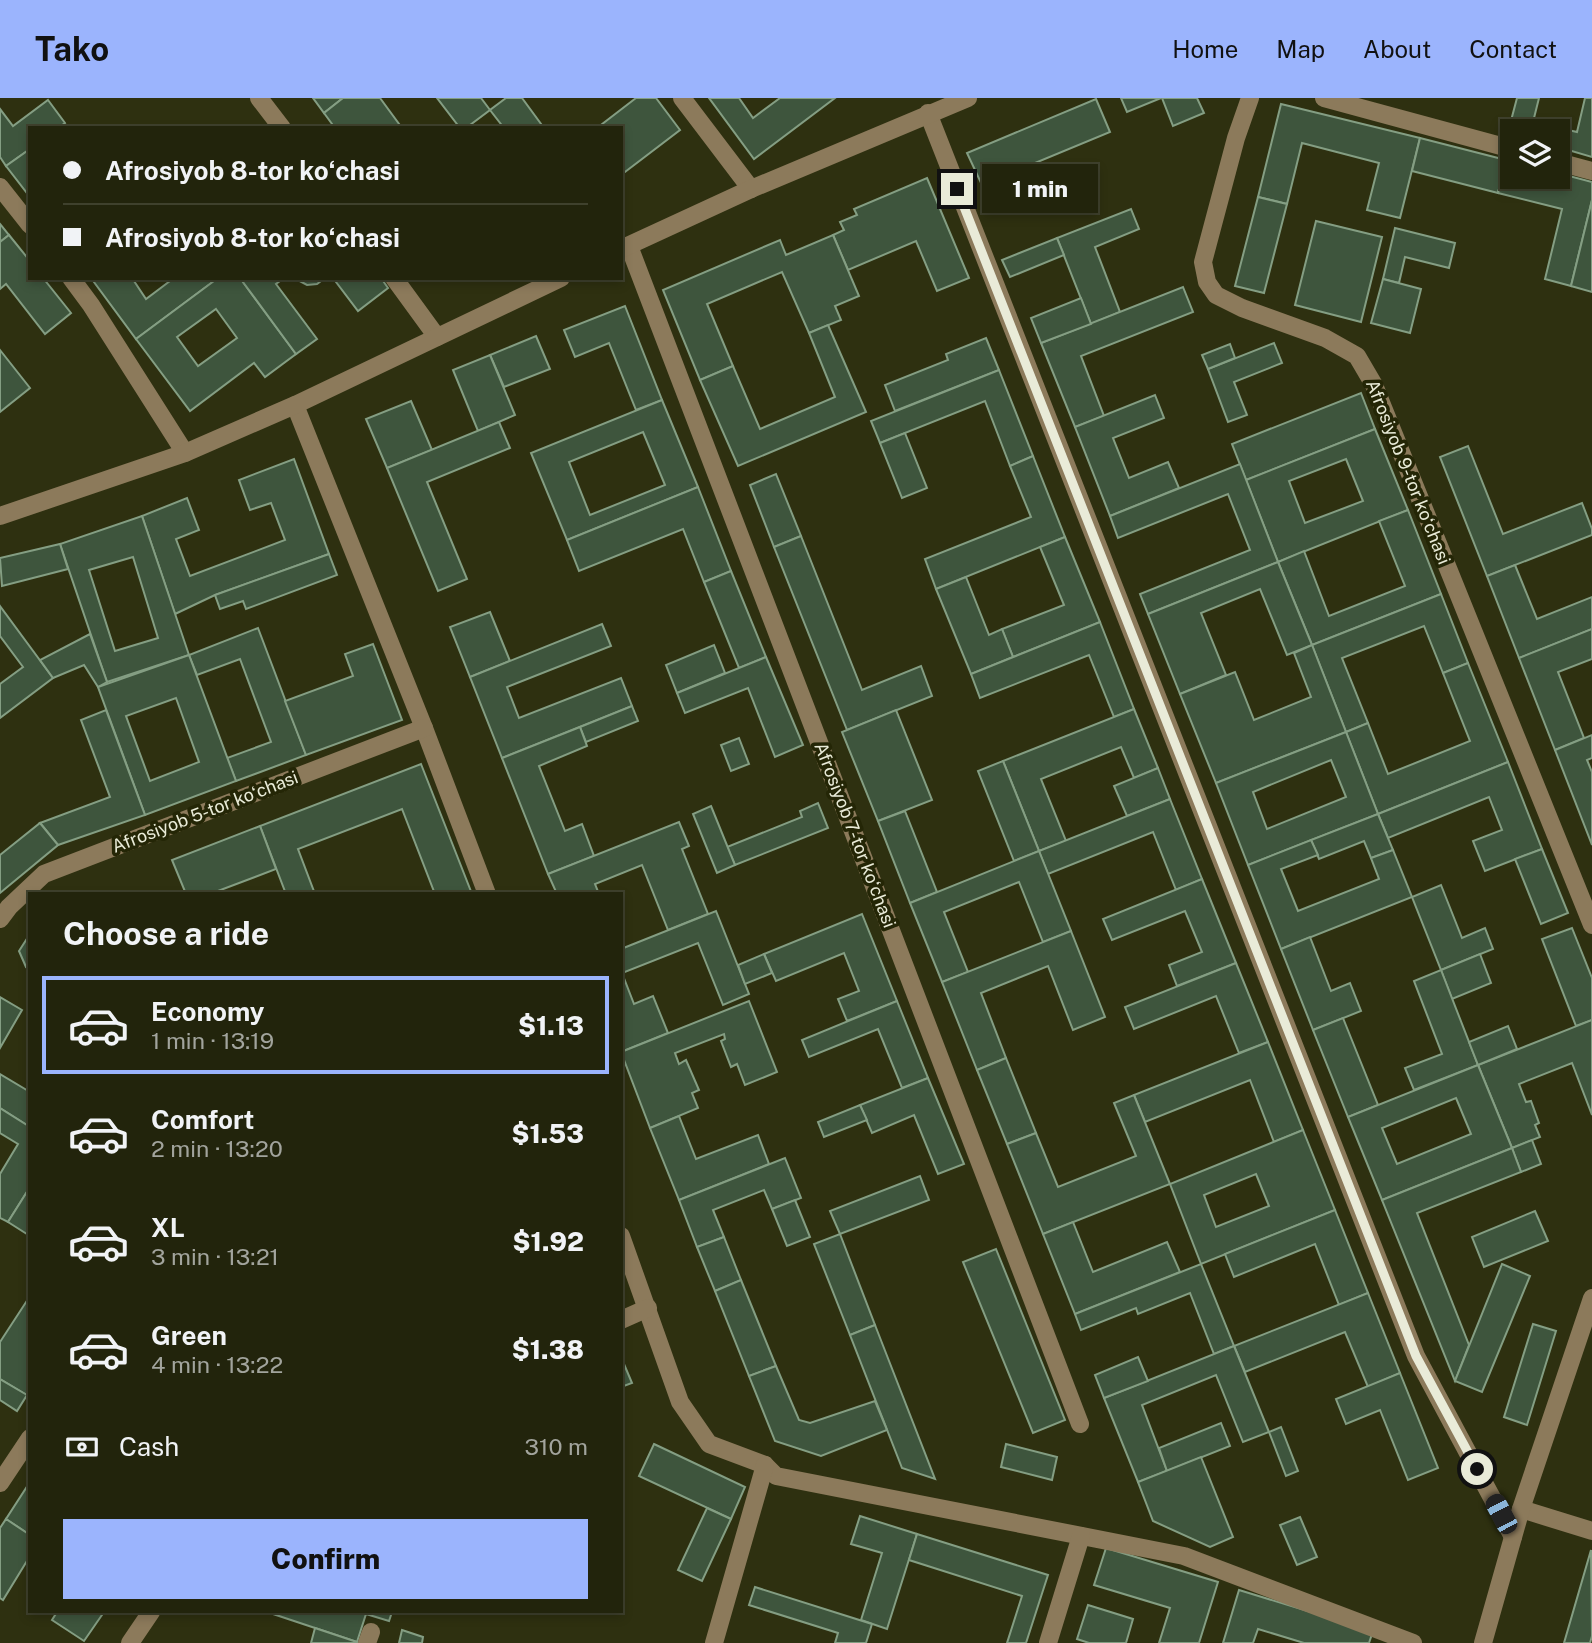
<!DOCTYPE html>
<meta charset="utf-8">
<style>
:root{--surface:#22240c;--page:#2a2c15;--text:#f1f3f6;--muted:#a2a49d;--line:#3f412d;--accent:#9bb4fd}
body{margin:0;font-family:"Public Sans",sans-serif;background:var(--page);color:var(--text);height:100vh;display:flex;flex-direction:column;font-size:26px;white-space:nowrap}
*{box-sizing:border-box;margin:0}
p{font-size:23px;color:var(--muted)}
.icon{flex:none;width:38px;height:38px;fill:none;stroke:currentColor;stroke-width:2;stroke-linecap:round;stroke-linejoin:round}
.map{position:relative;flex:1;overflow:hidden}
.details{position:absolute;left:28px;top:794px;width:595px;height:721px;display:flex;flex-direction:column;background:var(--surface);border-radius:0px;box-shadow:0 4px 10px #0003,0 0 0 2px var(--line)}
.details>*{flex:none}
.hud{position:absolute;left:28px;top:28px;width:595px;height:154px;border-radius:0px;box-shadow:0 4px 10px #0003,0 0 0 2px var(--line);display:grid;align-content:center;height:154px;padding:0 35px;background:var(--surface)}
.tools{position:absolute;left:1500px;top:21px;display:grid;gap:14px}
.tools a{display:grid;place-items:center;width:70px;height:70px;border-radius:0px;background:var(--surface);box-shadow:0 4px 10px #0003,0 0 0 2px var(--line);font-size:35px}
.end{position:absolute;width:32px;height:32px;margin:-16px;border:9px solid #e9ebd8;background:#111;box-shadow:0 0 0 4px #111}
.from{border-radius:50%}
.bubble{position:absolute;height:49px;border-radius:0px;background:var(--surface);box-shadow:0 4px 10px #0003,0 0 0 2px var(--line);font-size:23px;font-weight:800;line-height:49px;text-align:center}
.car{position:absolute;width:21px;height:42px;margin:-21px -10px;border-radius:9px;box-shadow:0 0 5px 2px #0007;background:linear-gradient(#222 24%,#8ab4d8 0 40%,#222 0 76%,#8ab4d8 0 86%,#222 0)}
.hud b{display:flex;align-items:center;gap:24px;height:66px;font-size:26px}
.hud b+b{border-top:2px solid var(--line)}
.hud i{width:18px;height:18px;background:var(--text)}
ul{padding:0;list-style:none}
li{display:flex;align-items:center;gap:21px;height:98px;margin:0 14px 10px;padding:0 21px;border:4px solid transparent;border-radius:0px}
li div{flex:1}
li b{display:block;font-size:26px}
li em{font-style:normal;font-weight:800}
li.on{border-color:var(--accent)}
li>.icon{width:63px;height:63px;stroke-width:1.5}
h2{padding:0 35px;font-size:32px;line-height:84px}
.pay{display:flex;align-items:center;gap:18px;height:77px;padding:0 35px;font-size:26px}
.pay p{margin-inline-start:auto}
.action{display:flex;gap:14px;margin-top:auto;padding:14px 35px}
.action a{flex:1;height:80px;border-radius:0px;background:var(--accent);color:#111;font-size:28px;font-weight:800;line-height:80px;text-align:center}
header{display:flex;align-items:center;gap:42px;box-sizing:border-box;height:98px;padding:0 35px;background:var(--accent);color:#111}
header strong{font-size:33px}
nav{display:flex;gap:38px;margin-inline-start:auto;font-size:24px}
.map>svg:first-child{display:block}
</style>
<header>
<strong>Tako</strong>
<nav><a>Home</a><a>Map</a><a>About</a><a>Contact</a></nav>
</header>
<div class="map">
<svg width="1592" height="1545" viewBox="0 0 1592 1545">
<rect width="100%" height="100%" fill="#2e3010"/>
<g fill="#3e553d" stroke="#849e83" stroke-width="2" fill-rule="evenodd">
<path d="M313,0H343L324,15Z"/>
<path d="M343,0H380L402,30H335L324,15Z"/>
<path d="M437,0H481L490,12L466,30H460Z"/>
<path d="M506,0H522L544,30H504L490,12Z"/>
<path d="M636,0H656L680,32L621,77V30H597Z"/>
<path d="M709,0H739L753,20L780,0H835L754,61Z"/>
<path d="M1121,0H1161L1127,14Z"/>
<path d="M1162,0H1197L1204,15L1173,28Z"/>
<path d="M1517,0H1539L1533,24L1577,34L1585,0H1592V59L1558,49V33L1508,34Z"/>
<path d="M1096,1L1110,34L982,87L967,55Z"/>
<path d="M48,2L65,25L58,30H30V51L6,68L0,59V11L13,28Z"/>
<path d="M1281,6L1420,40L1400,120L1367,112L1379,65L1302,45L1287,106L1258,99Z"/>
<path d="M1420,40L1506,62L1498,95L1412,73Z"/>
<path d="M30,51V99L6,68Z"/>
<path d="M1506,62L1512,64V79H1558V75L1592,84V102L1571,188L1545,181L1562,111L1498,95Z"/>
<path d="M927,80L969,180L937,193L916,143L848,172L833,137L844,132L840,124L857,117L854,111Z"/>
<path d="M1258,99L1287,106L1264,195L1235,188Z"/>
<path d="M1592,102V194L1571,188Z"/>
<path d="M1131,111L1139,131L1095,149L1120,214L1091,226L1057,140Z"/>
<path d="M1316,123L1382,139L1361,224L1295,207Z"/>
<path d="M0,126L9,137L0,144Z"/>
<path d="M1395,130L1455,145L1449,170L1405,159L1399,185L1383,181Z"/>
<path d="M9,137L30,163V180H43L71,215L45,236L6,186L0,191V144Z"/>
<path d="M833,137L859,198L835,208L841,222L809,235L782,174L707,206L733,268L700,282L663,192L780,142L786,157Z"/>
<path d="M1057,140L1064,157L1010,179L1002,162Z"/>
<path d="M91,180H132L146,201L174,180H218L136,241Z"/>
<path d="M218,180H240L296,256L265,279L254,265L190,313L136,241ZM216,211L237,240L198,268L177,239Z"/>
<path d="M240,180H284L276,186L317,241L296,256Z"/>
<path d="M294,180H325L317,186L307,187Z"/>
<path d="M333,180H381L388,190L358,213Z"/>
<path d="M1383,181L1421,191L1410,235L1371,225Z"/>
<path d="M1183,189L1193,214L1081,258L1104,318L1075,329L1041,245Z"/>
<path d="M1081,200L1091,226L1041,245L1031,220Z"/>
<path d="M625,208L662,302L636,312L609,245L575,259L564,232Z"/>
<path d="M828,227L866,314L738,368L700,282L733,268L760,331L835,299L809,235Z"/>
<path d="M536,238L550,271L504,289L490,257Z"/>
<path d="M986,240L999,272L895,313L885,287L948,262L946,256Z"/>
<path d="M1274,245L1282,265L1234,284L1247,317L1228,324L1208,271Z"/>
<path d="M1230,246L1235,260L1208,271L1202,257Z"/>
<path d="M0,252L30,290L0,314Z"/>
<path d="M490,257L515,317L478,333L453,272Z"/>
<path d="M999,272L1033,358L1010,368L985,303L880,345L871,323Z"/>
<path d="M1361,295L1375,331L1246,382L1232,346Z"/>
<path d="M1155,297L1164,320L1113,340L1129,380L1168,364L1179,390L1110,418L1075,329Z"/>
<path d="M662,302L698,389L567,442L531,355ZM643,334L665,387L590,417L569,364Z"/>
<path d="M411,303L432,352L387,370L366,321Z"/>
<path d="M499,324L510,350L427,384L467,481L438,493L387,370Z"/>
<path d="M1375,331L1408,412L1278,464L1246,382ZM1346,361L1363,403L1305,425L1289,383Z"/>
<path d="M905,335L927,390L902,400L880,345Z"/>
<path d="M1468,348L1503,436L1582,405L1592,431V437L1487,478L1440,359Z"/>
<path d="M1033,358L1065,439L936,491L925,461L1031,419L1010,368Z"/>
<path d="M294,361L329,456L215,497L175,516L142,418L187,400L199,432L176,441L190,478L285,442L271,405L250,412L239,382Z"/>
<path d="M1240,366L1278,464L1148,516L1140,496L1250,452L1228,396L1118,440L1110,418Z"/>
<path d="M776,376L801,438L774,449L750,387Z"/>
<path d="M698,389L731,473L704,484L683,431L579,473L567,442Z"/>
<path d="M1408,412L1441,496L1312,547L1278,464L1304,453L1329,518L1405,488L1379,423Z"/>
<path d="M142,418L189,557L107,584L60,446ZM133,459L158,540L115,553L89,472Z"/>
<path d="M801,438L862,592L921,568L932,598L847,632L774,449Z"/>
<path d="M1065,439L1100,524L1013,559L1002,531L1064,507L1040,449Z"/>
<path d="M60,446L68,471L2,488L0,460Z"/>
<path d="M329,456L337,477L246,511L243,503L220,511L215,497Z"/>
<path d="M1278,464L1312,547L1287,557L1260,491L1201,515L1226,577L1180,596L1148,516Z"/>
<path d="M1515,467L1537,521L1592,499V531L1519,560L1487,478Z"/>
<path d="M731,473L766,559L739,570L704,484Z"/>
<path d="M966,479L989,537L1002,531L1013,559L971,576L936,491Z"/>
<path d="M1441,496L1468,565L1443,575L1424,528L1342,560L1368,625L1346,634L1312,547Z"/>
<path d="M0,508L53,580L0,620V586L23,569L0,538Z"/>
<path d="M490,514L510,563L470,579L450,529Z"/>
<path d="M1100,524L1134,611L1114,619L1089,557L980,600L971,576Z"/>
<path d="M602,526L611,548L507,589L519,620L621,580L632,608L502,660L470,579Z"/>
<path d="M258,530L306,657L236,683L227,660L271,644L240,561L197,577L189,557Z"/>
<path d="M1592,531V561L1558,574L1584,640L1555,652L1519,560Z"/>
<path d="M90,536L107,584L98,589L84,567L53,580L40,562Z"/>
<path d="M373,546L402,622L306,657L285,603L353,578L345,556Z"/>
<path d="M714,547L725,575L677,595L666,567Z"/>
<path d="M1312,547L1346,634L1216,685L1180,596L1235,574L1254,622L1311,599L1294,555Z"/>
<path d="M189,557L236,683L145,717L98,589ZM176,600L199,664L150,683L126,618Z"/>
<path d="M766,559L803,647L775,659L748,590L685,615L677,595Z"/>
<path d="M1468,565L1508,664L1378,716L1346,634L1368,625L1388,676L1470,643L1443,575Z"/>
<path d="M632,608L638,623L586,644L580,629Z"/>
<path d="M1134,611L1158,670L1134,680L1121,649L1041,681L1066,743L1039,753L1003,663Z"/>
<path d="M106,612L145,717L58,747L40,725L110,699L81,622Z"/>
<path d="M896,612L932,702L878,723L842,634Z"/>
<path d="M580,629L587,648L539,668L565,733L582,726L594,758L548,776L502,660Z"/>
<path d="M1346,634L1378,716L1248,767L1216,685ZM1331,662L1346,699L1267,731L1253,694Z"/>
<path d="M1592,637V660L1587,662L1592,674V747L1555,652Z"/>
<path d="M739,640L749,666L731,673L721,647Z"/>
<path d="M1003,663L1039,753L1014,763L978,673Z"/>
<path d="M1508,664L1542,751L1485,773L1473,743L1502,732L1489,699L1388,740L1378,716Z"/>
<path d="M421,666L472,796H435L402,711L298,751L315,796H286L260,728Z"/>
<path d="M1158,670L1170,701L1127,718L1114,688Z"/>
<path d="M1170,701L1202,781L1176,792L1153,734L1048,776L1039,753Z"/>
<path d="M818,705L828,730L735,767L727,749L802,719L800,713Z"/>
<path d="M711,708L735,767L717,775L693,716Z"/>
<path d="M905,713L937,794L910,805L878,723Z"/>
<path d="M1378,716L1393,752L1371,760L1364,743L1319,761L1311,742Z"/>
<path d="M679,724L689,748L682,751L708,816L668,832L642,767L595,786L599,796H557L548,776Z"/>
<path d="M40,725L58,747L0,795V757Z"/>
<path d="M260,728L276,771L210,796H186L172,762Z"/>
<path d="M1311,742L1318,757L1281,771L1298,813L1379,781L1371,760L1393,752L1412,799L1281,851L1248,767Z"/>
<path d="M1542,751L1568,815L1541,826L1515,761Z"/>
<path d="M1039,753L1071,833L1043,844L1019,784L944,814L968,874L942,884L910,805Z"/>
<path d="M1202,781L1236,865L1177,888L1169,867L1202,854L1185,813L1112,842L1103,821Z"/>
<path d="M1441,787L1462,840L1485,830L1493,851L1441,872L1412,799Z"/>
<path d="M716,813L749,896L723,907L698,845L622,875L634,906L653,898L668,935L621,954V851Z"/>
<path d="M862,816L897,903L847,923L838,901L859,893L844,855L776,883L764,856Z"/>
<path d="M1572,830L1592,880V922L1576,928L1542,841Z"/>
<path d="M1071,833L1105,919L1073,932L1048,868L981,895L1006,960L977,972L942,884Z"/>
<path d="M30,836V868L26,869L19,853Z"/>
<path d="M1310,839L1331,893L1350,885L1361,913L1313,932L1281,851Z"/>
<path d="M764,856L772,875L745,886L738,867Z"/>
<path d="M1480,856L1491,885L1452,901L1441,872Z"/>
<path d="M1236,865L1268,944L1239,955L1216,898L1134,931L1125,909Z"/>
<path d="M1441,872L1478,967L1414,992L1405,970L1442,956L1414,883Z"/>
<path d="M0,899L22,912L0,950Z"/>
<path d="M749,903L777,974L745,987L737,966L731,969L721,943L725,941L724,936L675,955L679,966L686,962L699,992L692,995L698,1010L650,1030L621,954Z"/>
<path d="M897,903L928,980L902,990L878,931L809,959L802,942Z"/>
<path d="M1343,920L1378,1007L1348,1019L1313,932Z"/>
<path d="M1592,922V1017L1572,965L1519,986L1526,1004L1531,1003L1539,1025L1535,1027L1540,1039L1512,1050L1478,967Z"/>
<path d="M1508,928L1517,951L1478,967L1469,944Z"/>
<path d="M1268,944L1303,1032L1274,1044L1250,982L1145,1024L1134,997Z"/>
<path d="M1006,960L1036,1035L1007,1046L977,972Z"/>
<path d="M1478,967L1512,1050L1382,1102L1348,1019ZM1456,1000L1471,1036L1397,1066L1382,1030Z"/>
<path d="M0,976L30,994V1029L0,1010Z"/>
<path d="M928,980L964,1066L938,1076L914,1017L872,1035L860,1007Z"/>
<path d="M1134,997L1170,1086L1043,1136L1007,1046L1036,1035L1058,1089L1136,1058L1114,1005Z"/>
<path d="M860,1007L867,1022L824,1039L818,1024Z"/>
<path d="M0,1010L30,1029V1089L8,1124L0,1120V1076L18,1046L0,1035Z"/>
<path d="M679,1018L696,1061L758,1037L769,1066L679,1102L650,1030Z"/>
<path d="M1303,1032L1335,1112L1201,1166L1170,1086ZM1256,1076L1269,1108L1216,1129L1204,1097Z"/>
<path d="M1532,1042L1541,1066L1521,1074L1512,1050Z"/>
<path d="M1512,1050L1521,1074L1417,1115L1469,1247L1455,1283L1382,1102Z"/>
<path d="M785,1060L801,1100L772,1111L764,1092L713,1112L724,1139L697,1149L679,1102Z"/>
<path d="M920,1078L929,1102L840,1136L830,1113Z"/>
<path d="M30,1089V1138L8,1124Z"/>
<path d="M795,1102L810,1139L787,1148L772,1111Z"/>
<path d="M1335,1112L1368,1195L1339,1207L1315,1146L1234,1179L1225,1156Z"/>
<path d="M1535,1113L1548,1143L1484,1169L1472,1139Z"/>
<path d="M1073,1124L1093,1174L1167,1144L1180,1174L1075,1216L1043,1136Z"/>
<path d="M840,1136L875,1227L850,1237L814,1146Z"/>
<path d="M724,1139L741,1182L715,1193L697,1149Z"/>
<path d="M996,1151L1065,1322L1033,1335L963,1164Z"/>
<path d="M1201,1166L1234,1248L1214,1256L1190,1195L1138,1216L1136,1210L1081,1232L1075,1216Z"/>
<path d="M1502,1166L1530,1178L1482,1294L1455,1283Z"/>
<path d="M741,1182L776,1268L749,1278L715,1193Z"/>
<path d="M1368,1195L1400,1275L1368,1289L1345,1234L1245,1274L1234,1248Z"/>
<path d="M30,1198V1299L0,1281V1244Z"/>
<path d="M1533,1226L1556,1233L1527,1327L1504,1319Z"/>
<path d="M875,1227L935,1381L902,1370L850,1237Z"/>
<path d="M1234,1248L1269,1334L1243,1344L1216,1277L1142,1307L1167,1373L1138,1384L1104,1300Z"/>
<path d="M621,1259L632,1285L621,1289Z"/>
<path d="M1138,1259L1148,1283L1104,1300L1095,1277Z"/>
<path d="M776,1268L799,1322L810,1325L875,1303L887,1332L821,1358L775,1343L749,1278Z"/>
<path d="M1400,1275L1438,1370L1408,1382L1380,1312L1346,1326L1336,1301Z"/>
<path d="M0,1281L27,1297L17,1313L0,1302Z"/>
<path d="M1221,1325L1230,1348L1167,1373L1159,1350Z"/>
<path d="M1281,1329L1298,1373L1286,1378L1269,1334Z"/>
<path d="M654,1346L745,1389L731,1421L639,1378Z"/>
<path d="M1006,1346L1057,1359L1052,1382L1001,1369Z"/>
<path d="M1201,1359L1233,1439L1210,1449L1153,1423L1138,1384Z"/>
<path d="M30,1384V1437L6,1421Z"/>
<path d="M707,1410L731,1421L702,1483L678,1472Z"/>
<path d="M860,1418L917,1436L887,1531L861,1522L882,1455L851,1446Z"/>
<path d="M1300,1419L1317,1459L1297,1467L1280,1427Z"/>
<path d="M6,1421L30,1437V1458L3,1502L0,1500V1430Z"/>
<path d="M917,1436L1048,1477L1026,1545H1007L1022,1498L909,1462Z"/>
<path d="M1106,1450L1218,1484L1199,1545H1159L1170,1510L1094,1487Z"/>
<path d="M1591,1452L1592,1538L1590,1545H1564Z"/>
<path d="M755,1489L872,1526L866,1545H835L838,1535L749,1507Z"/>
<path d="M1239,1492L1373,1533L1369,1545H1304L1258,1531L1253,1545H1223Z"/>
<path d="M1088,1507L1133,1521L1126,1545H1089L1077,1541Z"/>
<path d="M57,1514H104L84,1543L52,1522Z"/>
<path d="M267,1514H392L389,1523L366,1516L357,1544Z"/>
<path d="M315,1530L357,1544V1545H311Z"/>
<path d="M402,1532L423,1539L422,1545H399Z"/>
</g>
<g fill="none" stroke-linecap="round" stroke-linejoin="round">
<g stroke="#8c7a5b" stroke-width="18">
<path d="M259,0L282,30"/>
<path d="M682,0L751,91"/>
<path d="M1250,0L1236,40L1203,164L1207,184L1216,197L1242,210L1325,240L1357,258L1374,287L1592,827"/>
<path d="M1324,0L1512,51"/>
<path d="M928,15L1416,1258L1513,1439"/>
<path d="M1558,64L1592,73"/>
<path d="M0,89L30,127"/>
<path d="M629,148L1080,1326"/>
<path d="M621,151L751,91L968,0"/>
<path d="M71,180L91,207L185,355"/>
<path d="M394,180L437,239"/>
<path d="M295,307L424,630L487,796"/>
<path d="M0,418L185,355L295,307L561,180"/>
<path d="M0,821L9,809L44,776L424,630"/>
<path d="M621,1138L680,1304L709,1346L765,1367L776,1378L1184,1458L1413,1545"/>
<path d="M621,1222L648,1210"/>
<path d="M0,1385L30,1340"/>
<path d="M1521,1411L1592,1433"/>
<path d="M130,1545L151,1514"/>
<path d="M367,1545L371,1534"/>
<path d="M714,1545L765,1367"/>
<path d="M1048,1545L1081,1438"/>
<path d="M1483,1545L1521,1411L1592,1200"/>
</g>
</g>
<g fill="none" stroke-linecap="round" stroke-linejoin="round">
<path stroke="#e9ebd8" stroke-width="9" d="M957,91L1416,1258L1477,1371"/>
</g>
<g text-anchor="middle" stroke-width="7" stroke-linejoin="round" paint-order="stroke">
<g font-size="18" fill="#e9ebd8" stroke="#242606">
<text transform="translate(1408 374) rotate(68)" y="6">Afrosiyob 9-tor koʻchasi</text>
<text transform="translate(205 714) rotate(-21)" y="6">Afrosiyob 5-tor koʻchasi</text>
<text transform="translate(855 737) rotate(69)" y="6">Afrosiyob 7-tor koʻchasi</text>
</g>
</g>
</svg>
<div class="tools">
<a><svg class="icon" aria-label="layers" viewBox="0 0 24 24"><path d="M12 4l9 5-9 5-9-5zM3 14l9 5 9-5"/></svg></a>
</div>
<i class="end from" style="left:1477px;top:1371px"></i>
<i class="end" style="left:957px;top:91px"></i>
<div class="bubble" style="left:982px;top:66px;width:116px">1 min</div>
<i class="car" style="left:1501px;top:1416px;rotate:332deg"></i>
<div class="hud">
<b><i class="from"></i>Afrosiyob 8-tor koʻchasi</b>
<b><i></i>Afrosiyob 8-tor koʻchasi</b>
</div>
<section class="details">
<h2>Choose a ride</h2>
<ul>
<li class="on"><svg class="icon" aria-label="car" viewBox="0 0 24 24"><path d="M5 17H2v-5l4-1 3-4h7l3 4 3 1v5h-3M9 17h6M6 11h13"/><circle cx="7" cy="17" r="2"/><circle cx="17" cy="17" r="2"/></svg><div><b>Economy</b><p>1 min · 13:19</p></div><em>$1.13</em></li>
<li><svg class="icon" aria-label="car" viewBox="0 0 24 24"><path d="M5 17H2v-5l4-1 3-4h7l3 4 3 1v5h-3M9 17h6M6 11h13"/><circle cx="7" cy="17" r="2"/><circle cx="17" cy="17" r="2"/></svg><div><b>Comfort</b><p>2 min · 13:20</p></div><em>$1.53</em></li>
<li><svg class="icon" aria-label="car" viewBox="0 0 24 24"><path d="M5 17H2v-5l4-1 3-4h7l3 4 3 1v5h-3M9 17h6M6 11h13"/><circle cx="7" cy="17" r="2"/><circle cx="17" cy="17" r="2"/></svg><div><b>XL</b><p>3 min · 13:21</p></div><em>$1.92</em></li>
<li><svg class="icon" aria-label="car" viewBox="0 0 24 24"><path d="M5 17H2v-5l4-1 3-4h7l3 4 3 1v5h-3M9 17h6M6 11h13"/><circle cx="7" cy="17" r="2"/><circle cx="17" cy="17" r="2"/></svg><div><b>Green</b><p>4 min · 13:22</p></div><em>$1.38</em></li>
</ul>
<div class="pay"><svg class="icon" aria-label="cash" viewBox="0 0 24 24"><path d="M3 7h18v10H3z"/><circle cx="12" cy="12" r="2"/></svg>Cash<p>310 m</p></div>
<div class="action"><a>Confirm</a></div>
</section>
</div>
